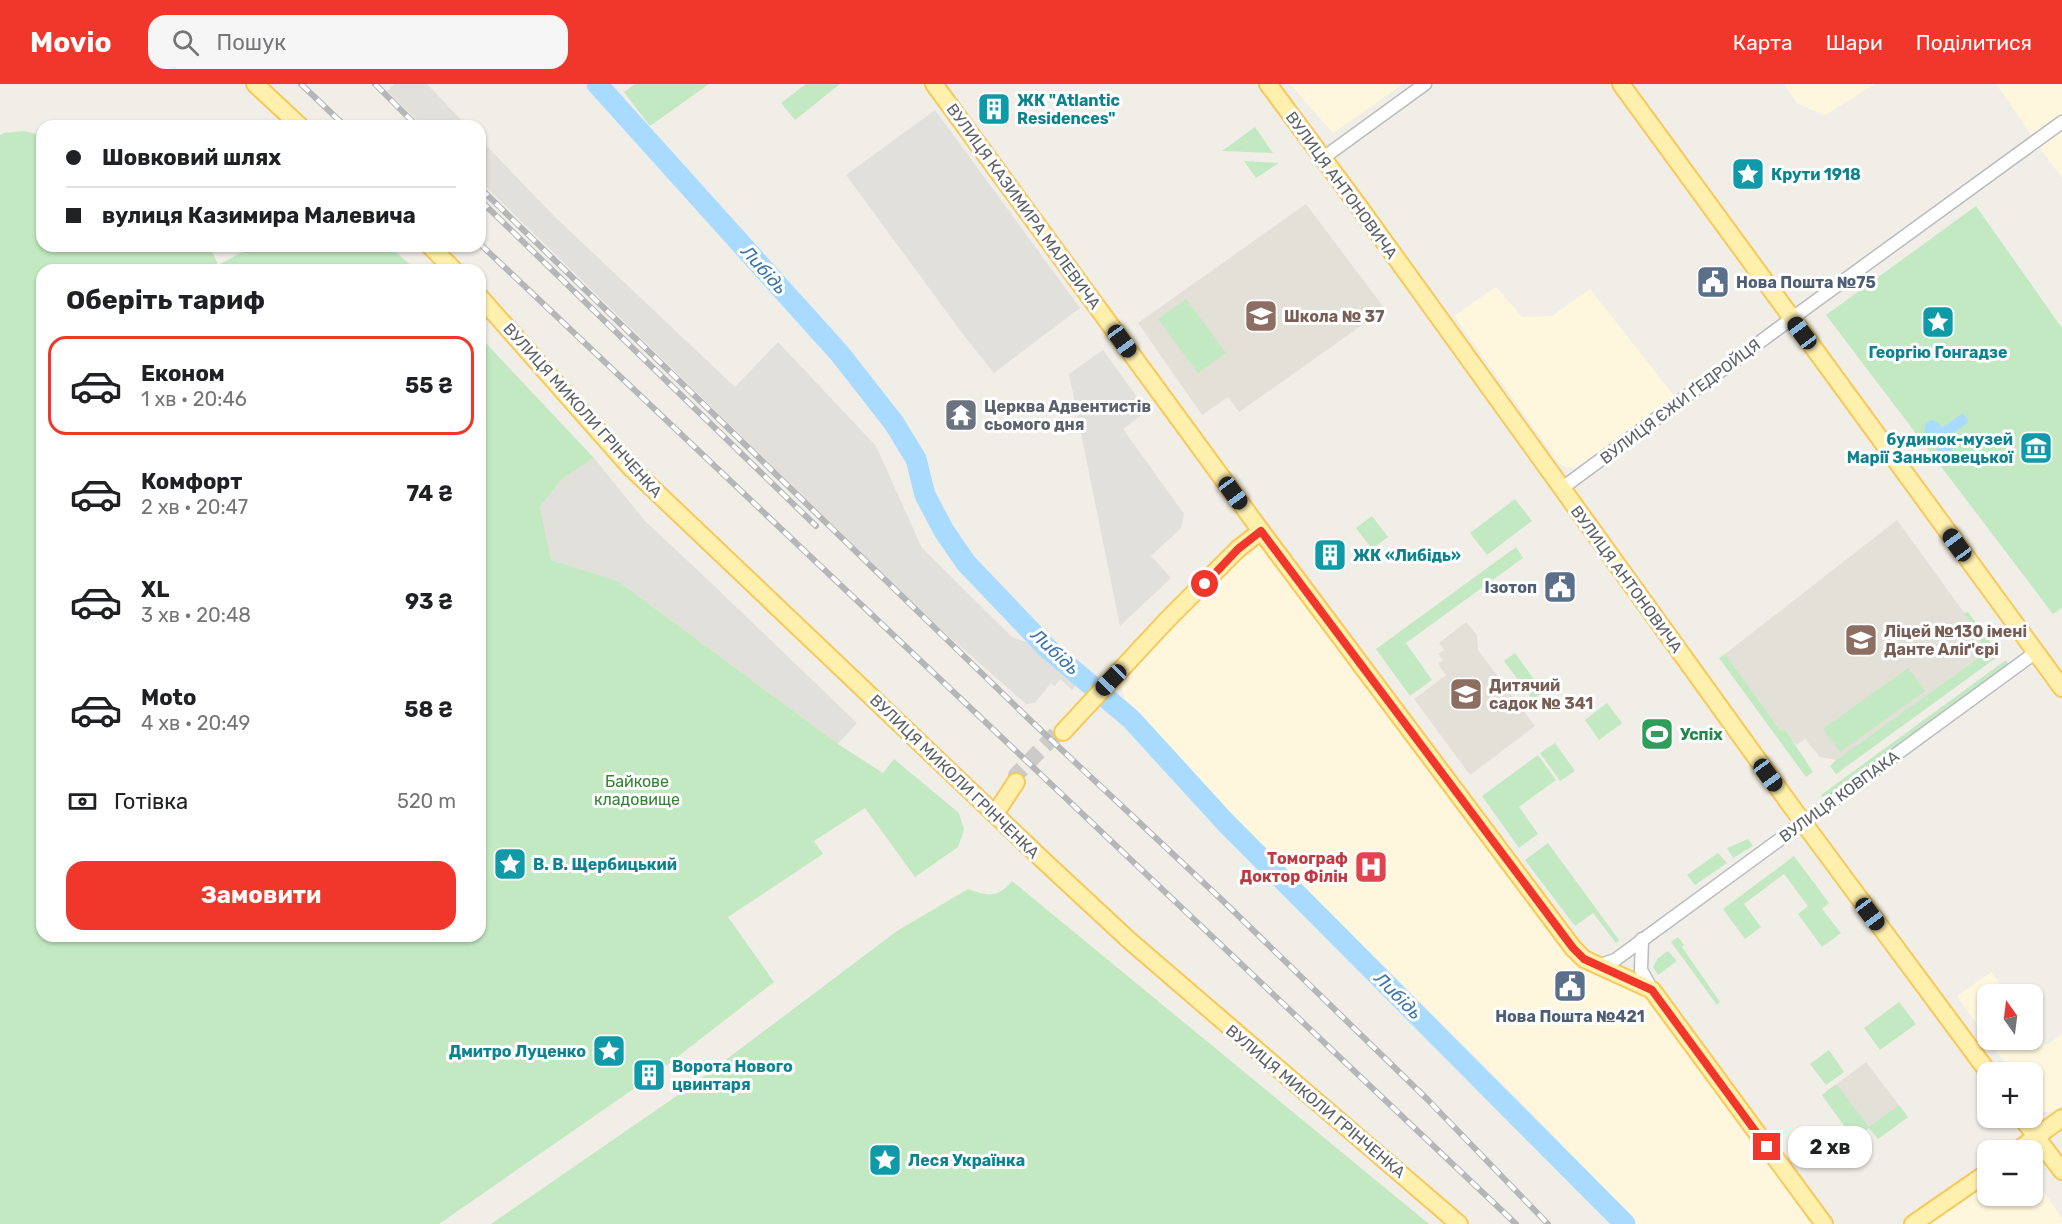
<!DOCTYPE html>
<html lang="uk">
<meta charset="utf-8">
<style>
:root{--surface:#fff;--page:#f6f6f6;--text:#202124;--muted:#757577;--line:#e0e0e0;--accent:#f1372c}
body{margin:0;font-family:Rubik,sans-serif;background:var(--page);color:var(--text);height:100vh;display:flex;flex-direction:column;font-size:22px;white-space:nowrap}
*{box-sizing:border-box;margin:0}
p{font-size:20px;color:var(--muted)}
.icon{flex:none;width:33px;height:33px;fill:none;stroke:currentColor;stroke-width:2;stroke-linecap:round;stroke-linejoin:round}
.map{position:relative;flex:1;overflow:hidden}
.details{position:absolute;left:36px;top:180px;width:450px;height:678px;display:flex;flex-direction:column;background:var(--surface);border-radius:18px;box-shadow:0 2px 4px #0004}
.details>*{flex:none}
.banner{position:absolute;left:36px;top:36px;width:450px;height:132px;border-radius:18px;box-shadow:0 2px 4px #0004;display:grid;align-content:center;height:132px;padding:0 30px;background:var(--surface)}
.needle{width:39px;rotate:346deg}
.controls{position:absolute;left:1977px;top:900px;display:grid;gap:12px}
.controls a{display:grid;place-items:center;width:66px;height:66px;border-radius:12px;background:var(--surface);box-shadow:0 2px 4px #0004;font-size:30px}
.end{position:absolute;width:27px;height:27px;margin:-14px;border:8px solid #f1372c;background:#fff;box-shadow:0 0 0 3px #fff}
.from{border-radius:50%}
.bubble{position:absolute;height:42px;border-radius:18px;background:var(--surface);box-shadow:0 2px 4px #0004;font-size:20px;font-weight:700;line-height:42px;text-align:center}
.car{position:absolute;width:18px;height:36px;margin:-18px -9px;border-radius:8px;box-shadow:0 0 4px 2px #0007;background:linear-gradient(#222 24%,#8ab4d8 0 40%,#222 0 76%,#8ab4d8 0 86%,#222 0)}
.banner b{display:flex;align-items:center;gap:21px;height:57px;font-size:22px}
.banner b+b{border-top:2px solid var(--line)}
.banner i{width:15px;height:15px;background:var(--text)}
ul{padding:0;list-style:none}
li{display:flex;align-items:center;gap:18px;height:99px;margin:0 12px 9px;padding:0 18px;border:3px solid transparent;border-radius:18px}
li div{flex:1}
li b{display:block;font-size:22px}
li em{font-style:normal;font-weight:700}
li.active{border-color:var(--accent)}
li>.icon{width:54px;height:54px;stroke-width:1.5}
h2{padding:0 30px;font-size:27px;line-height:72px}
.pay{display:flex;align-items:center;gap:15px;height:66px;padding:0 30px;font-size:22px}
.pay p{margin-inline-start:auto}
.action{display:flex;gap:12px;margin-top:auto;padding:12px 30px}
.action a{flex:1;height:69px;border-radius:18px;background:var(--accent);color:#fff;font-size:24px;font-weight:700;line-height:69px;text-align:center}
header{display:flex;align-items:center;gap:36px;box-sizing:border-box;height:84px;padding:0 30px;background:var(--accent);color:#fff}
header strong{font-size:28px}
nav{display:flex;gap:33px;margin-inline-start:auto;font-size:21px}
.search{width:420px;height:54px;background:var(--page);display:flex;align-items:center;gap:15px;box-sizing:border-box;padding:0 21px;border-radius:18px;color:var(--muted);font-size:22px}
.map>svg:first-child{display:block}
</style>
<header>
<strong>Movio</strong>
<div class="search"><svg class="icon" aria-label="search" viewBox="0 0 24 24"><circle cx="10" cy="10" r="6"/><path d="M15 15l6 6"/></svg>Пошук</div>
<nav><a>Карта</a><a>Шари</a><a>Поділитися</a></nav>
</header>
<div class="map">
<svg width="2062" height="1140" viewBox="0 0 2062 1140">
<rect width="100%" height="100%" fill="#f1eee7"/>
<g fill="#fff7dd">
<path d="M1290,0H1403L1333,49Z"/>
<path d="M1784,0H1875L1825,31L1798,20Z"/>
<path d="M1996,0H2062V32L2038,49L2031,50Z"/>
<path d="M2062,48V94L2040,64Z"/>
<path d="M1496,203L1522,233L1552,232L1590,205L1675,313L1581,380L1574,384L1566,383L1559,379L1454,232Z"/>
<path d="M1261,447L1573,864L1652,906L1824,1140H1635L1620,1120L1512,1009L1230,729L1226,733L1130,632L1122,604L1121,586Z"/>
<path d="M1991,888L2008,910H1988L1987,954L1957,912Z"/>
<path d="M2033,943L2046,962L2062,950V1022L2051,1028H2045L2039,1025L2033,1016L2032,988H2012L1988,956H2032Z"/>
<path d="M2033,1091L2062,1135V1140H1921L1987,1094L1988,1112H2032Z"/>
</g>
<g fill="#e2e0db">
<path d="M395,0H427L467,42H423L387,7Z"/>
<path d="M935,26L1080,224L994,289L965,253L846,91Z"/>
<path d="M480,55L554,132L735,303L778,258L876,362L922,464L1012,553L1029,559L1050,580L1074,595L1077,600L1072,606L1060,595L1055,602L1051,599L1035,619L1026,620L927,533L480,97Z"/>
<path d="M1103,266L1147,327L1123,345L1184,430L1181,444L1151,472L1171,494L1120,542L1069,290Z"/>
<path d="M594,374L645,437L706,494L857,639L838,660L618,497L551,476L540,423L561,396Z"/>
</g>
<g fill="#e3e0d7">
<path d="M1306,120L1385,225L1239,328L1228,313L1202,331L1138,239Z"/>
<path d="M1897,436L1981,552L1977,575L1836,676L1820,673L1805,655L1796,661L1786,647L1780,646L1725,570Z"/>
<path d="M1466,538L1477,551L1478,566L1535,642L1470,691L1414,615L1446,591L1438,580L1443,576L1438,570L1444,566L1439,559Z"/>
<path d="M1866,978L1908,1033L1878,1055L1869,1044L1854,1055L1822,1011Z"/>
</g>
<g fill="#c3e9c2">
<path d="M635,0H709L650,42L624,8Z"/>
<path d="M806,0H840L795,36L781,19Z"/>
<path d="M1255,43L1273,69L1222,67Z"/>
<path d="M23,47L42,51V162H210L218,181L254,162H350L353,164L356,162H389L416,186H42V852H480V253L594,374L561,396L540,423L551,476L618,497L838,660L883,689L894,675L959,729L964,746L958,763L915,793L865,724L814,757L823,770L728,833L774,898L658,988L439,1140H0V51L4,49Z"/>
<path d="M1244,77L1279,79L1256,94Z"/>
<path d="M1976,122L2062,244V524L2053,530L1826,231Z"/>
<path d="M1186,215L1226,269L1198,289L1158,235Z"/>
<path d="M1515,415L1532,437L1487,471L1470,449Z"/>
<path d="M1372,432L1388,453L1372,465L1356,444Z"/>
<path d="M1516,463L1523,474L1406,559L1432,596L1410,612L1376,565Z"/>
<path d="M1968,528L2000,571L1836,690L1830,682L1836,676L1977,575L1981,552L1964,529Z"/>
<path d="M1515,569L1543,608L1533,616L1504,577Z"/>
<path d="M1725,570L1780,646L1786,647L1813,688L1806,693L1719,574Z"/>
<path d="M2006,576L2009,581L1825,715L1821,711Z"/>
<path d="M1908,584L1925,607L1840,668L1823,645Z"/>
<path d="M1607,619L1622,639L1599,656L1585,636Z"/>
<path d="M1555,659L1575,687L1560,697L1540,669Z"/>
<path d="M1538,671L1556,696L1519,723L1538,750L1519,764L1482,712Z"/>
<path d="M1748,755L1753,762L1733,774L1727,764Z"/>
<path d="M1548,759L1619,856L1616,859L1593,829L1575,842L1525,776Z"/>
<path d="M1718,769L1727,779L1695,801L1687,791Z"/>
<path d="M1794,772L1829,819L1822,825L1841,849L1822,863L1798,830L1808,822L1784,790L1744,820L1761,843L1745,855L1723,825Z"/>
<path d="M1012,797L1429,1140H491L691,1002L897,847L968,805C988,812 997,815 1012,797Z"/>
<path d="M1678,853L1684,861L1682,863L1720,918L1717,921L1671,858Z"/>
<path d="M1668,867L1677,877L1658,891L1653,883L1658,874Z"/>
<path d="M1899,918L1916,940L1880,966L1864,944Z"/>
<path d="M1829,966L1844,988L1826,1001L1810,980Z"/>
<path d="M1836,1000L1869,1043L1899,1021L1908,1033L1878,1055L1869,1044L1854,1055L1822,1011Z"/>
</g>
<path fill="#a8dbff" d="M1963,329L1969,338L1949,352L1954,360L1953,365L1947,369L1939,368L1924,347L1925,341L1931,336L1938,338L1942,344Z"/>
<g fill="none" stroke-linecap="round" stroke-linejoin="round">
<path stroke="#a8dbff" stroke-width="21" d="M597,0L840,270L894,339L916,375L925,411L944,447L966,479L1047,564L1131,635L1226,739L1625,1140"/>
<path stroke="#cccbc7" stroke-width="16" stroke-dasharray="16 8" stroke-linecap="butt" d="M1016,698V691L1056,650L1063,648"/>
<g stroke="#b9bcc0" stroke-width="15">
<g id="minor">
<path d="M1323,74L1425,0"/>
<path d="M1561,405L1791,235L2062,38"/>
<path d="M1642,855L1641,886L1652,906"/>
<path d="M1598,882L1615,876L2036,568"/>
</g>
</g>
<g stroke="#f8c858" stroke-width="20">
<g id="major">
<path d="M255,0L300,42"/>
<path d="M934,0L1261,447L1573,864L1584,875L1652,906L1824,1140"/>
<path d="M1268,0L1360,124L1794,726L1988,988"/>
<path d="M1621,0L2062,604"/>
<path d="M430,162L454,186"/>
<path d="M480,213L630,383L1045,778L1130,857L1459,1140"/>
<path d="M1063,648L1167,536L1238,465L1261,447"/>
<path d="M995,730L1016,698"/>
<path d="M2022,1034L2062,1087"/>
<path d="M2018,1066L2062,1034"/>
<path d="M1913,1140L1988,1088"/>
</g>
</g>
<use href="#minor" stroke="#fff" stroke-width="12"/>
<use href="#major" stroke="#fff0ad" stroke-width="16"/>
<g stroke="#b5b6b7" stroke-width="6">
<g id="rail">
<path d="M301,0L345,42"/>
<path d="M375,0L417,42"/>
<path d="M480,104L1031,637L1222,816L1428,1016L1548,1140"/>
<path d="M480,116L816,442"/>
<path d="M480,160L1516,1140"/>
</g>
</g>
<use href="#rail" stroke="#fff" stroke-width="4" stroke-dasharray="11" stroke-linecap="butt"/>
</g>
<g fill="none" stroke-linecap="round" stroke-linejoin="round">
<path stroke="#f1372c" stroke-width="8" d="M1205,500L1238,465L1261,447L1573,864L1584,875L1652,906L1767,1063"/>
</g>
<defs>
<g id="building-square" transform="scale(1.725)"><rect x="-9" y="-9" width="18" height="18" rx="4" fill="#0f9aa8" stroke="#fff"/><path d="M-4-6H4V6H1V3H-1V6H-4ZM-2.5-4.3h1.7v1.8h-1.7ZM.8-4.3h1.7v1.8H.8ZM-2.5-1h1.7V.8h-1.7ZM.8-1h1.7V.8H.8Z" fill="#fff"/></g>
<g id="sight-square" transform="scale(1.725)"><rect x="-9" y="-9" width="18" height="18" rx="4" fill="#0f9aa8" stroke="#fff"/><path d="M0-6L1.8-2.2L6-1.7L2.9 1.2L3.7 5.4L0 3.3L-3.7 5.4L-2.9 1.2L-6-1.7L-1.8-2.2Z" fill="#fff"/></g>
<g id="civic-square" transform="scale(1.725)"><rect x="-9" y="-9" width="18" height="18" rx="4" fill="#5c6f8a" stroke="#fff"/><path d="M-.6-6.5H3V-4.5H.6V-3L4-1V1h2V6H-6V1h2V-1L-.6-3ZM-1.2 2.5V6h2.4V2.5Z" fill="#fff"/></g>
<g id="school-square" transform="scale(1.725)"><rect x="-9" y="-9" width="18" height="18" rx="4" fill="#8d6e63" stroke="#fff"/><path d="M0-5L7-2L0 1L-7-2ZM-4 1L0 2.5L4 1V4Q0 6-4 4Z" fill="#fff"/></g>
<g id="temple-square" transform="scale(1.725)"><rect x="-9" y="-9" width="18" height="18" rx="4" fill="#6b7280" stroke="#fff"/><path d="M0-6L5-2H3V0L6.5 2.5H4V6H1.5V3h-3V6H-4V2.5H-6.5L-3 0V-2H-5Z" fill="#fff"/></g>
<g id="museum-square" transform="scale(1.725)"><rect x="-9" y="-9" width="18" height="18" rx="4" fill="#0f9aa8" stroke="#fff"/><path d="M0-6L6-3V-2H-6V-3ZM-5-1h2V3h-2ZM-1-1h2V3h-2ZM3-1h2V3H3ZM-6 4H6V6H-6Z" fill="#fff"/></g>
<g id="stadium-square" transform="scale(1.725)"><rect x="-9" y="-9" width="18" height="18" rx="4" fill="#2e9e5b" stroke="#fff"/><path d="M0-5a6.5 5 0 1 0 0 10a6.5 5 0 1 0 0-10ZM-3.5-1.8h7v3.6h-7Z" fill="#fff"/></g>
<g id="hospital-square" transform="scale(1.725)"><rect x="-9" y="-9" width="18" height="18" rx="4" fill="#e0444e" stroke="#fff"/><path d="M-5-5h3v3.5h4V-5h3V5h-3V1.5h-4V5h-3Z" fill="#fff"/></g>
</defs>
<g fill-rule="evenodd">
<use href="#building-square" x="994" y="25"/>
<use href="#sight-square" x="1748" y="90"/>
<use href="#civic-square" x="1713" y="198"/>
<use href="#school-square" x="1261" y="232"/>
<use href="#sight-square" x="1938" y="238"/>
<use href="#temple-square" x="961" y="331"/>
<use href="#museum-square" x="2036" y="364"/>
<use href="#building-square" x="1330" y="471"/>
<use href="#civic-square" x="1560" y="503"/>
<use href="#school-square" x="1861" y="556"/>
<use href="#school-square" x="1466" y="610"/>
<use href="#stadium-square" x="1657" y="650"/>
<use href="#sight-square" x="510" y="780"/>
<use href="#hospital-square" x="1371" y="783"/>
<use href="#civic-square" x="1570" y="902"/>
<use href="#sight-square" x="609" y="967"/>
<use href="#building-square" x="649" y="991"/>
<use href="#sight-square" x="885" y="1076"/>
</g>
<g text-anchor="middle" stroke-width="6" stroke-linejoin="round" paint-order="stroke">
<g font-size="16" font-weight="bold" fill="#0d838f" stroke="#fff" text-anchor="start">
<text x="1017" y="22">ЖК "Atlantic<tspan x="1017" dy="18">Residences"</tspan></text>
<text x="1771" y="96">Крути 1918</text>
<text x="1938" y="274" text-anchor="middle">Георгію Гонгадзе</text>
<text x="2013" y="361" text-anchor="end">будинок-музей<tspan x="2013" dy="18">Марії Заньковецької</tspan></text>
<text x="1353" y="477">ЖК «Либідь»</text>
<text x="533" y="786">В. В. Щербицький</text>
<text x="586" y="973" text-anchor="end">Дмитро Луценко</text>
<text x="672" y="988">Ворота Нового<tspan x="672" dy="18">цвинтаря</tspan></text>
<text x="908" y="1082">Леся Українка</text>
</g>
<g font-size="16" fill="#5e6267" stroke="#fff">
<text transform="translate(1342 101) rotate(54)" y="6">ВУЛИЦЯ АНТОНОВИЧА</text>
<text transform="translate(1024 122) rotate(54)" y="6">ВУЛИЦЯ КАЗИМИРА МАЛЕВИЧА</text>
<text transform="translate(1680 317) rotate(-37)" y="6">ВУЛИЦЯ ЄЖИ ҐЕДРОЙЦЯ</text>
<text transform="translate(583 326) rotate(48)" y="6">ВУЛИЦЯ МИКОЛИ ГРІНЧЕНКА</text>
<text transform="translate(1627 495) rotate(54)" y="6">ВУЛИЦЯ АНТОНОВИЧА</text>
<text transform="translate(955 692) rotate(44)" y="6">ВУЛИЦЯ МИКОЛИ ГРІНЧЕНКА</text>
<text transform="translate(1839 712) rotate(-36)" y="6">ВУЛИЦЯ КОВПАКА</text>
<text transform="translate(1316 1017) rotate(40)" y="6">ВУЛИЦЯ МИКОЛИ ГРІНЧЕНКА</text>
</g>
<g font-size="16" font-weight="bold" fill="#4e5e75" stroke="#fff" text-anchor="start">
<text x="1736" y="204">Нова Пошта №75</text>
<text x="1537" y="509" text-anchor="end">Ізотоп</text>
<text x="1570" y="938" text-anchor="middle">Нова Пошта №421</text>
</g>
<g font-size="16" font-weight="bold" fill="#785e54" stroke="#fff" text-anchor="start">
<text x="1284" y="238">Школа № 37</text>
<text x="1884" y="553">Ліцей №130 імені<tspan x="1884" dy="18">Данте Аліґ'єрі</tspan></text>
<text x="1489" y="607">Дитячий<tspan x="1489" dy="18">садок № 341</tspan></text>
</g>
<g font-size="16" font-weight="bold" fill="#5b616d" stroke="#fff" text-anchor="start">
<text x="984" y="328">Церква Адвентистів<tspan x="984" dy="18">сьомого дня</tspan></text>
</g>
<g font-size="16" font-weight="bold" fill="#27864d" stroke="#fff" text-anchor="start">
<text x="1680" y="656">Успіх</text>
</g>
<g font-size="16" fill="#308333" stroke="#fff">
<text x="637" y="703">Байкове<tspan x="637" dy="18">кладовище</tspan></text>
</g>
<g font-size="16" font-weight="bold" fill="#be3a42" stroke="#fff" text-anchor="end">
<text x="1348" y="780">Томограф<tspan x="1348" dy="18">Доктор Філін</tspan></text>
</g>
<g font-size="18" font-style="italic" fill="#3c75ae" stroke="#fff">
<text transform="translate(764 186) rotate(48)" y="6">Либідь</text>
<text transform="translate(1055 568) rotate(43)" y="6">Либідь</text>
<text transform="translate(1398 912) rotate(45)" y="6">Либідь</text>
</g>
</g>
</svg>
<div class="controls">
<a><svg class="needle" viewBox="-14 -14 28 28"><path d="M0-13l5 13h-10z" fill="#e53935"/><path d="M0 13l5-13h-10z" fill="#757577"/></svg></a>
<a>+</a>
<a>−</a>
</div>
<i class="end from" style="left:1205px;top:500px"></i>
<i class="end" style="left:1767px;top:1063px"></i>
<div class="bubble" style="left:1788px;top:1042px;width:84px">2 хв</div>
<i class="car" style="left:1802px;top:249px;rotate:323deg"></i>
<i class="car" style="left:1122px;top:257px;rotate:144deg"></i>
<i class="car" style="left:1233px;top:409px;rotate:144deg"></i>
<i class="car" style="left:1957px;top:461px;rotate:324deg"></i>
<i class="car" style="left:1111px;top:596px;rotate:224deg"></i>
<i class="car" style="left:1768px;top:691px;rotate:144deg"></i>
<i class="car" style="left:1870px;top:830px;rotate:143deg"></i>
<div class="banner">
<b><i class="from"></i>Шовковий шлях</b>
<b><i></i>вулиця Казимира Малевича</b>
</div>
<section class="details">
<h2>Оберіть тариф</h2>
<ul>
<li class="active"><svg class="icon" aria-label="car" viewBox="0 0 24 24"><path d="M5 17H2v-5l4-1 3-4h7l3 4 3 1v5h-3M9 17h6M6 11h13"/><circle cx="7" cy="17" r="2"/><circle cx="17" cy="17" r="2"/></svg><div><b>Економ</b><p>1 хв · 20:46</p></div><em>55 ₴</em></li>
<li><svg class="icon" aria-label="car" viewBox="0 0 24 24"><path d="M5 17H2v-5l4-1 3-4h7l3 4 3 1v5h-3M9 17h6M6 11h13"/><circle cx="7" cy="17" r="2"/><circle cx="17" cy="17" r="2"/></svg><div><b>Комфорт</b><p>2 хв · 20:47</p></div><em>74 ₴</em></li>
<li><svg class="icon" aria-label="car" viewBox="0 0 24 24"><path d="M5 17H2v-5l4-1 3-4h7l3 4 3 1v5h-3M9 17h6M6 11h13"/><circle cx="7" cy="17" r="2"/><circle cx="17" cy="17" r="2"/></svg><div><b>XL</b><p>3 хв · 20:48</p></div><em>93 ₴</em></li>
<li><svg class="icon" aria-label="car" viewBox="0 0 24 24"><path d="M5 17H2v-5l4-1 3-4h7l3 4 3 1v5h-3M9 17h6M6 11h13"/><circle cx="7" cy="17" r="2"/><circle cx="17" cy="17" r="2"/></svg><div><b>Moto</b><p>4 хв · 20:49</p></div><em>58 ₴</em></li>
</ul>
<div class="pay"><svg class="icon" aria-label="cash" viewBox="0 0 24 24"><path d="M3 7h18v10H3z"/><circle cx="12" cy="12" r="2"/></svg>Готівка<p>520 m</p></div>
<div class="action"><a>Замовити</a></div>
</section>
</div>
